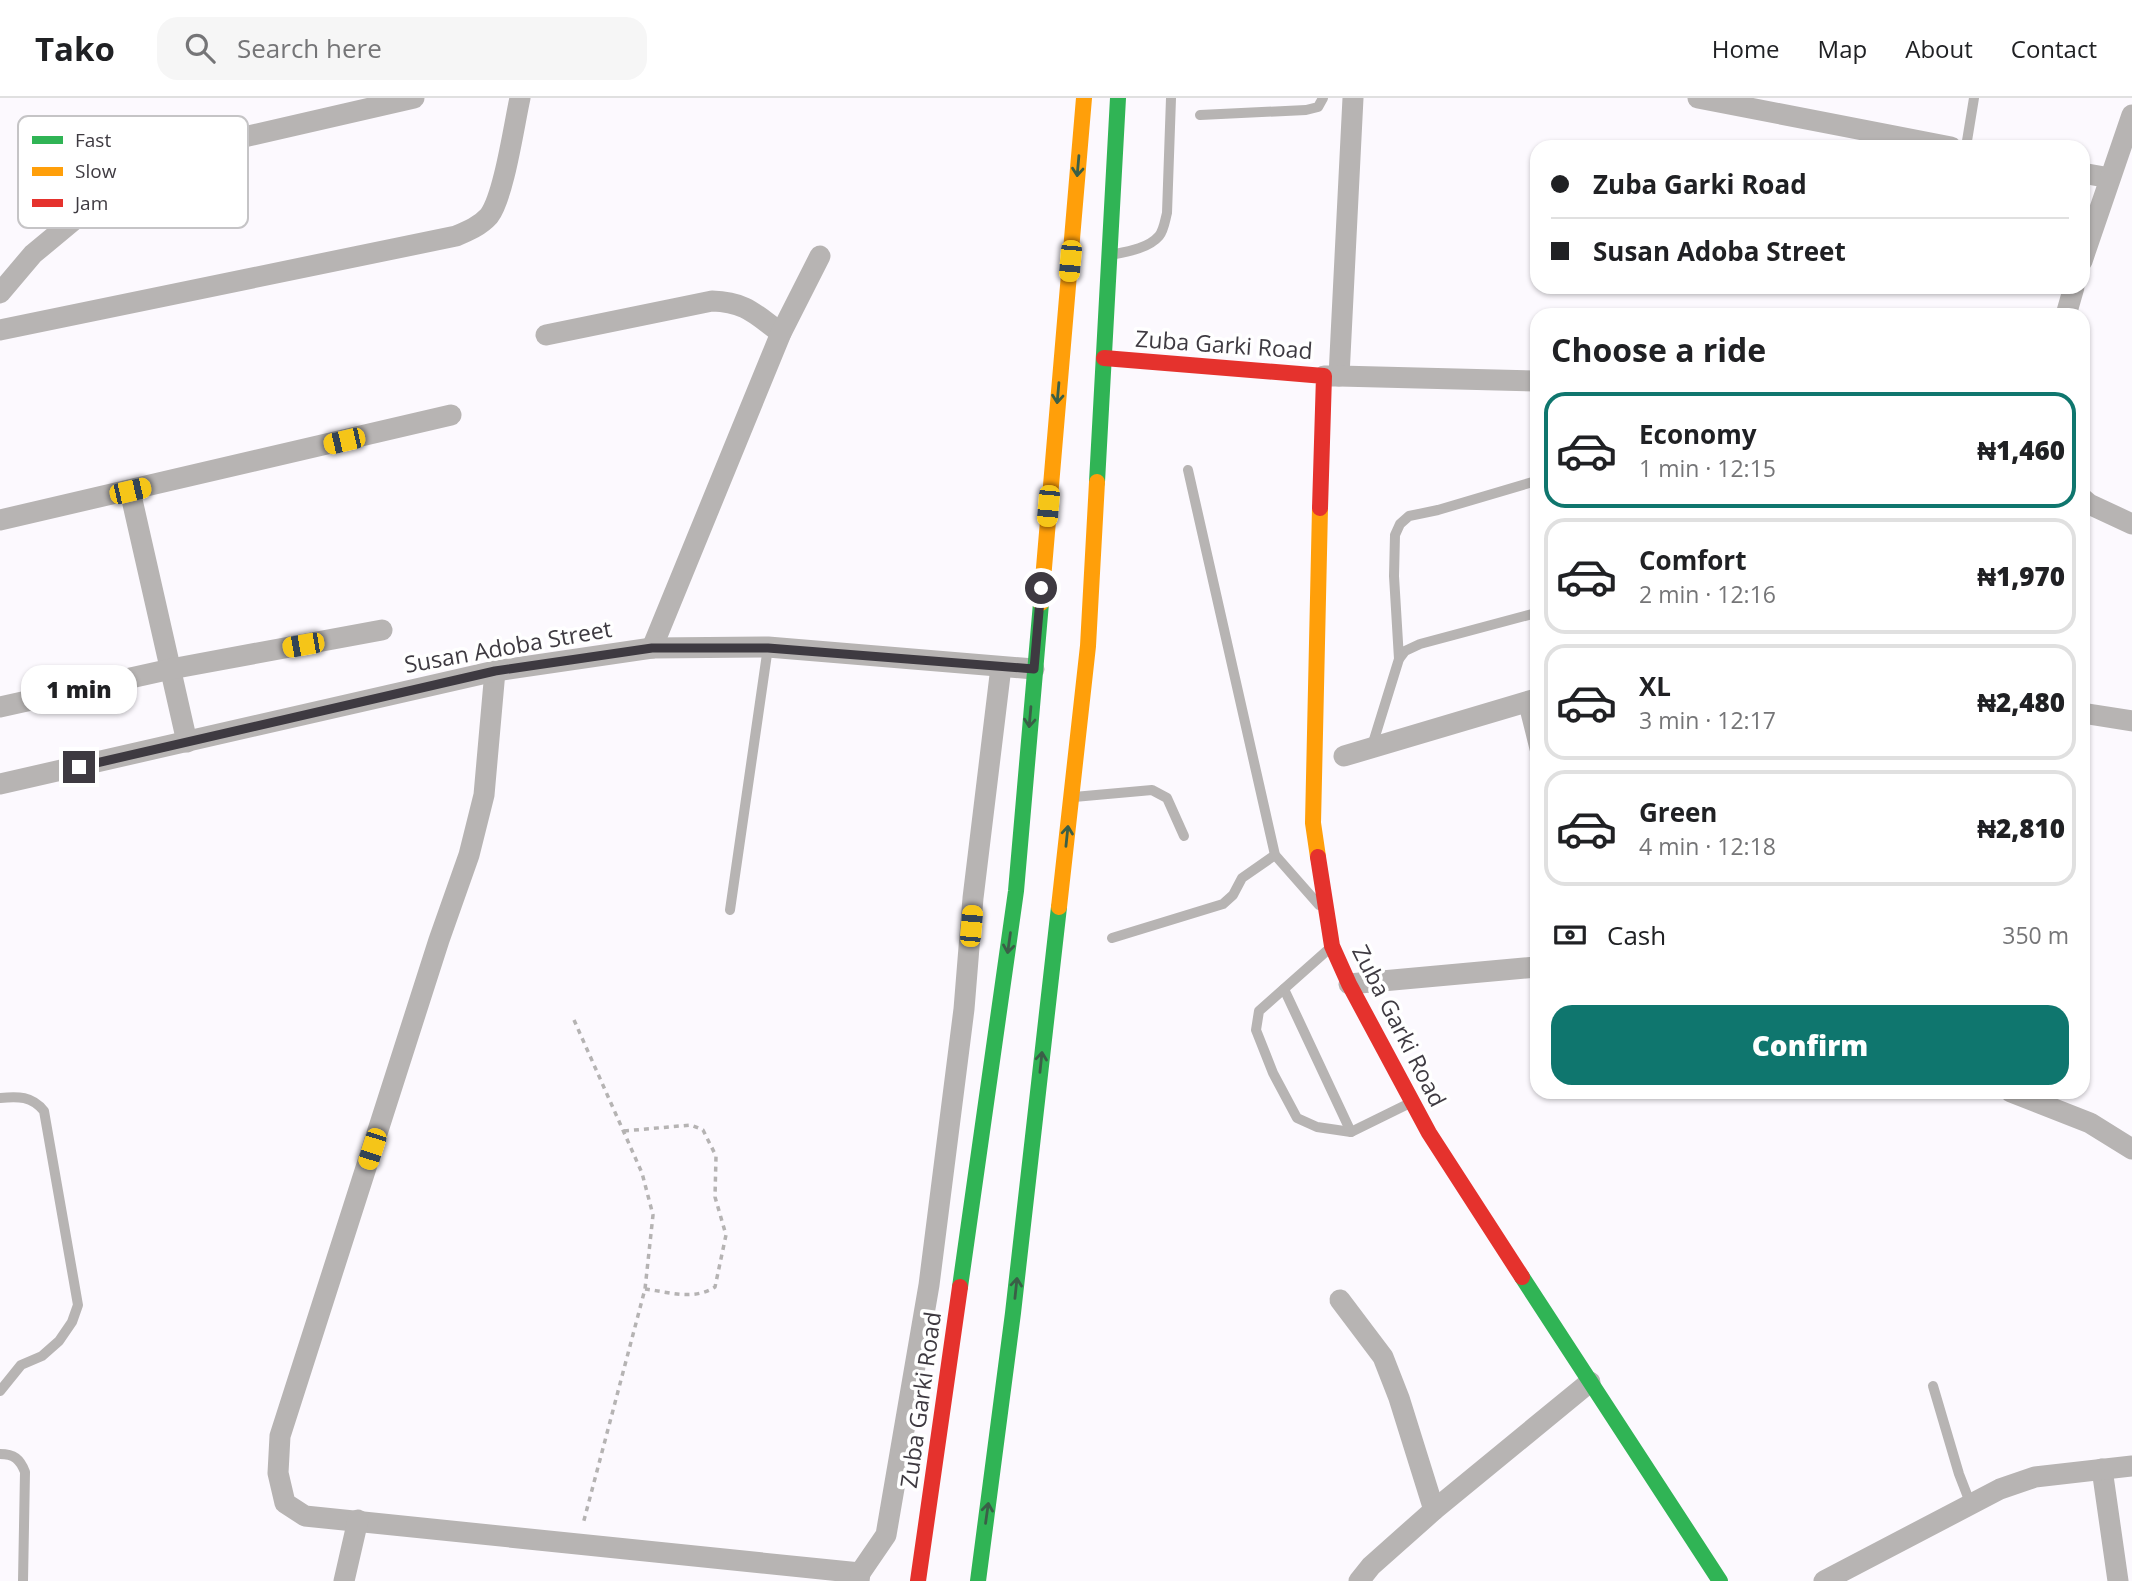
<!DOCTYPE html>
<meta charset="utf-8">
<style>
:root{--surface:#fff;--page:#f6f6f6;--text:#202124;--muted:#757577;--line:#e0e0e0;--accent:#0f766e}
body{margin:0;font-family:"Open Sans",sans-serif;background:var(--page);color:var(--text);height:100vh;display:flex;flex-direction:column;font-size:26px;white-space:nowrap}
*{box-sizing:border-box;margin:0}
p{font-size:23px;color:var(--muted)}
.icon{flex:none;width:38px;height:38px;fill:none;stroke:currentColor;stroke-width:2;stroke-linecap:round;stroke-linejoin:round}
.map{position:relative;flex:1;overflow:hidden}
.sheet{position:absolute;left:1530px;top:210px;width:560px;height:791px;display:flex;flex-direction:column;background:var(--surface);border-radius:21px;box-shadow:0 2px 5px #0004}
.sheet>*{flex:none}
.top-card{position:absolute;left:1530px;top:42px;width:560px;height:154px;border-radius:21px;box-shadow:0 2px 5px #0004;display:grid;align-content:center;height:154px;padding:0 21px;background:var(--surface)}
.end{position:absolute;width:32px;height:32px;margin:-16px;border:9px solid #3e3a41;background:#fff;box-shadow:0 0 0 4px #fff}
.from{border-radius:50%}
.bubble{position:absolute;height:49px;border-radius:21px;background:var(--surface);box-shadow:0 2px 5px #0004;font-size:23px;font-weight:800;line-height:49px;text-align:center}
.car{position:absolute;width:21px;height:42px;margin:-21px -10px;border-radius:9px;box-shadow:0 0 5px 2px #0007;background:linear-gradient(#f5c518 24%,#345 0 40%,#f5c518 0 76%,#345 0 86%,#f5c518 0)}
.top-card b{display:flex;align-items:center;gap:24px;height:66px;font-size:26px}
.top-card b+b{border-top:2px solid var(--line)}
.top-card i{width:18px;height:18px;background:var(--text)}
ul{padding:0;list-style:none}
li{display:flex;align-items:center;gap:21px;height:116px;margin:0 14px 10px;padding:0 7px;border:4px solid var(--line);border-radius:21px}
li div{flex:1}
li b{display:block;font-size:26px}
li em{font-style:normal;font-weight:800}
li.selected{border-color:var(--accent)}
li>.icon{width:63px;height:63px;stroke-width:1.5}
h2{padding:0 21px;font-size:32px;line-height:84px}
.pay{display:flex;align-items:center;gap:18px;height:77px;padding:0 21px;font-size:26px}
.pay p{margin-inline-start:auto}
.action{display:flex;gap:14px;margin-top:auto;padding:14px 21px}
.action a{flex:1;height:80px;border-radius:21px;background:var(--accent);color:#fff;font-size:28px;font-weight:800;line-height:80px;text-align:center}
header{display:flex;align-items:center;gap:42px;box-sizing:border-box;height:98px;padding:0 35px;background:var(--surface);border-bottom:2px solid var(--line)}
header strong{font-size:33px}
nav{display:flex;gap:38px;margin-inline-start:auto;font-size:24px}
.search{width:490px;height:63px;background:var(--page);display:flex;align-items:center;gap:18px;box-sizing:border-box;padding:0 24px;border-radius:21px;color:var(--muted);font-size:26px}
.map>svg:first-child{display:block}
</style>
<header>
<strong>Tako</strong>
<div class="search"><svg class="icon" aria-label="search" viewBox="0 0 24 24"><circle cx="10" cy="10" r="6"/><path d="M15 15l6 6"/></svg>Search here</div>
<nav><a>Home</a><a>Map</a><a>About</a><a>Contact</a></nav>
</header>
<div class="map">
<svg width="2132" height="1483" viewBox="0 0 2132 1483">
<rect width="100%" height="100%" fill="#fcf9fe"/>
<g fill="none" stroke-linecap="round" stroke-linejoin="round">
<g stroke="#b5b3b3" stroke-width="3.5" stroke-dasharray="5 5" stroke-linecap="butt">
<path d="M574,922L642,1075L653,1117L645,1191L583,1426"/>
<path d="M624,1033L691,1027L703,1032L716,1058L715,1099L726,1137L715,1189C693,1203 669,1194 645,1191"/>
</g>
<g stroke="#b7b4b3" stroke-width="10">
<path d="M1200,17L1306,12L1318,9L1323,0"/>
<path d="M1966,49L1974,0"/>
<path d="M1110,157C1125,154 1148,151 1159,138C1164,132 1165,122 1167,115L1171,0"/>
<path d="M1188,372L1275,757L1319,807"/>
<path d="M1399,561L1394,478L1395,437L1400,426L1409,418L1438,412L1536,383"/>
<path d="M1523,605L1536,657"/>
<path d="M1372,648L1399,561L1405,553L1420,546L1536,515"/>
<path d="M1074,699L1152,692L1167,700L1184,738"/>
<path d="M730,812L768,549"/>
<path d="M1112,840L1223,806L1233,797L1242,780L1275,757"/>
<path d="M1330,850L1259,913L1256,932L1273,975L1297,1020L1317,1029L1351,1034L1410,1005"/>
<path d="M1284,891L1351,1034"/>
<path d="M0,1000C18,998 32,998 44,1013L78,1207L72,1224L59,1243L42,1258L21,1267L0,1293"/>
<path d="M1933,1288L1959,1376L1971,1407"/>
<path d="M0,1356C14,1356 20,1361 25,1374L23,1483"/>
</g>
<g stroke="#b7b4b3" stroke-width="21">
<path d="M1698,0L1951,49"/>
<path d="M2082,75L2110,80"/>
<path d="M2082,163L2132,17"/>
<path d="M0,195L33,156L74,122L118,91L174,65L235,41L414,0"/>
<path d="M2066,217L2074,189"/>
<path d="M0,232L456,138C468,133 480,128 489,118C504,98 514,27 520,0"/>
<path d="M546,237L712,203C746,204 755,216 781,235"/>
<path d="M1324,278H1339L1353,0"/>
<path d="M1339,278L1536,283"/>
<path d="M130,393L187,644"/>
<path d="M2082,400L2089,406L2132,426"/>
<path d="M0,422L451,317"/>
<path d="M652,550L781,235L820,158"/>
<path d="M495,573L484,697L469,757L439,842L280,1338L278,1375L285,1405L305,1418L860,1475L859,1483"/>
<path d="M0,609L171,571L382,532"/>
<path d="M2082,615L2132,623"/>
<path d="M1344,658L1536,601"/>
<path d="M0,686L495,573L652,550L768,549L1034,571"/>
<path d="M1349,886L1536,869"/>
<path d="M2011,994L2090,1025L2132,1051"/>
<path d="M1340,1202L1383,1259L1399,1300L1434,1412"/>
<path d="M2102,1371L2118,1483"/>
<path d="M860,1475L886,1437L929,1187L964,911L973,800L1001,569"/>
<path d="M344,1483L358,1422"/>
<path d="M1359,1483L1371,1468L1434,1412L1590,1284"/>
<path d="M1824,1483L2000,1391L2035,1379L2132,1368"/>
</g>
<g stroke="#30b455" stroke-width="16">
<path d="M1097,384L1118,0"/>
<path d="M1522,1179L1720,1483"/>
<path d="M960,1189L1016,793L1041,505"/>
<path d="M978,1483L1013,1215L1059,809"/>
</g>
<g stroke="#ff9f0a" stroke-width="16">
<path d="M1041,505L1084,0"/>
<path d="M1318,759L1313,725L1320,410"/>
<path d="M1059,809L1088,548L1097,384"/>
</g>
<g stroke="#e5322d" stroke-width="16">
<path d="M1104,260L1324,278L1320,410"/>
<path d="M1318,759L1332,848L1349,886L1429,1035L1522,1179"/>
<path d="M918,1483L960,1189"/>
</g>
</g>
<defs><path id="oneway-shaft" d="M-6 0H5M1.5-3L5.5 0L1.5 3" fill="none" stroke-width="1.6" stroke-linecap="round" stroke-linejoin="round" transform="scale(1.75)"/></defs>
<g stroke="#3a5f47">
<use href="#oneway-shaft" transform="translate(1078 68) rotate(95)"/>
<use href="#oneway-shaft" transform="translate(1058 295) rotate(95)"/>
<use href="#oneway-shaft" transform="translate(1030 619) rotate(95)"/>
<use href="#oneway-shaft" transform="translate(1067 738) rotate(-84)"/>
<use href="#oneway-shaft" transform="translate(1009 845) rotate(98)"/>
<use href="#oneway-shaft" transform="translate(1041 964) rotate(-84)"/>
<use href="#oneway-shaft" transform="translate(1016 1190) rotate(-84)"/>
<use href="#oneway-shaft" transform="translate(987 1415) rotate(-82)"/>
</g>
<g fill="none" stroke-linecap="round" stroke-linejoin="round">
<path stroke="#3e3a41" stroke-width="9" d="M79,669L495,573L652,550H768L1034,571L1041,490"/>
</g>
<g text-anchor="middle" stroke-width="7" stroke-linejoin="round" paint-order="stroke">
<g font-size="23" fill="#3e3a41" stroke="#fff">
<text transform="translate(1224 247) rotate(4)" y="8">Zuba Garki Road</text>
<text transform="translate(508 549) rotate(-10)" y="8">Susan Adoba Street</text>
<text transform="translate(1399 928) rotate(63)" y="8">Zuba Garki Road</text>
<text transform="translate(921 1302) rotate(-82)" y="8">Zuba Garki Road</text>
</g>
</g>
<rect x="18" y="18" width="230" height="112" rx="10" fill="#fff" stroke="#c5c4c6" stroke-width="2"/>
<rect x="32" y="38" width="31" height="8" fill="#30b455"/>
<rect x="32" y="69" width="31" height="9" fill="#ff9f0a"/>
<rect x="32" y="101" width="31" height="8" fill="#e5322d"/>
<g font-size="19" fill="#3e3a41">
<text x="75" y="49">Fast</text>
<text x="75" y="80">Slow</text>
<text x="75" y="112">Jam</text>
</g>
</svg>
<i class="end from" style="left:1041px;top:490px"></i>
<i class="end" style="left:79px;top:669px"></i>
<div class="bubble" style="left:21px;top:567px;width:116px">1 min</div>
<i class="car" style="left:1070px;top:163px;rotate:185deg"></i>
<i class="car" style="left:344px;top:343px;rotate:257deg"></i>
<i class="car" style="left:130px;top:393px;rotate:77deg"></i>
<i class="car" style="left:1048px;top:408px;rotate:185deg"></i>
<i class="car" style="left:303px;top:547px;rotate:260deg"></i>
<i class="car" style="left:971px;top:828px;rotate:5deg"></i>
<i class="car" style="left:372px;top:1051px;rotate:198deg"></i>
<div class="top-card">
<b><i class="from"></i>Zuba Garki Road</b>
<b><i></i>Susan Adoba Street</b>
</div>
<section class="sheet">
<h2>Choose a ride</h2>
<ul>
<li class="selected"><svg class="icon" aria-label="car" viewBox="0 0 24 24"><path d="M5 17H2v-5l4-1 3-4h7l3 4 3 1v5h-3M9 17h6M6 11h13"/><circle cx="7" cy="17" r="2"/><circle cx="17" cy="17" r="2"/></svg><div><b>Economy</b><p>1 min · 12:15</p></div><em>₦1,460</em></li>
<li><svg class="icon" aria-label="car" viewBox="0 0 24 24"><path d="M5 17H2v-5l4-1 3-4h7l3 4 3 1v5h-3M9 17h6M6 11h13"/><circle cx="7" cy="17" r="2"/><circle cx="17" cy="17" r="2"/></svg><div><b>Comfort</b><p>2 min · 12:16</p></div><em>₦1,970</em></li>
<li><svg class="icon" aria-label="car" viewBox="0 0 24 24"><path d="M5 17H2v-5l4-1 3-4h7l3 4 3 1v5h-3M9 17h6M6 11h13"/><circle cx="7" cy="17" r="2"/><circle cx="17" cy="17" r="2"/></svg><div><b>XL</b><p>3 min · 12:17</p></div><em>₦2,480</em></li>
<li><svg class="icon" aria-label="car" viewBox="0 0 24 24"><path d="M5 17H2v-5l4-1 3-4h7l3 4 3 1v5h-3M9 17h6M6 11h13"/><circle cx="7" cy="17" r="2"/><circle cx="17" cy="17" r="2"/></svg><div><b>Green</b><p>4 min · 12:18</p></div><em>₦2,810</em></li>
</ul>
<div class="pay"><svg class="icon" aria-label="cash" viewBox="0 0 24 24"><path d="M3 7h18v10H3z"/><circle cx="12" cy="12" r="2"/></svg>Cash<p>350 m</p></div>
<div class="action"><a>Confirm</a></div>
</section>
</div>
